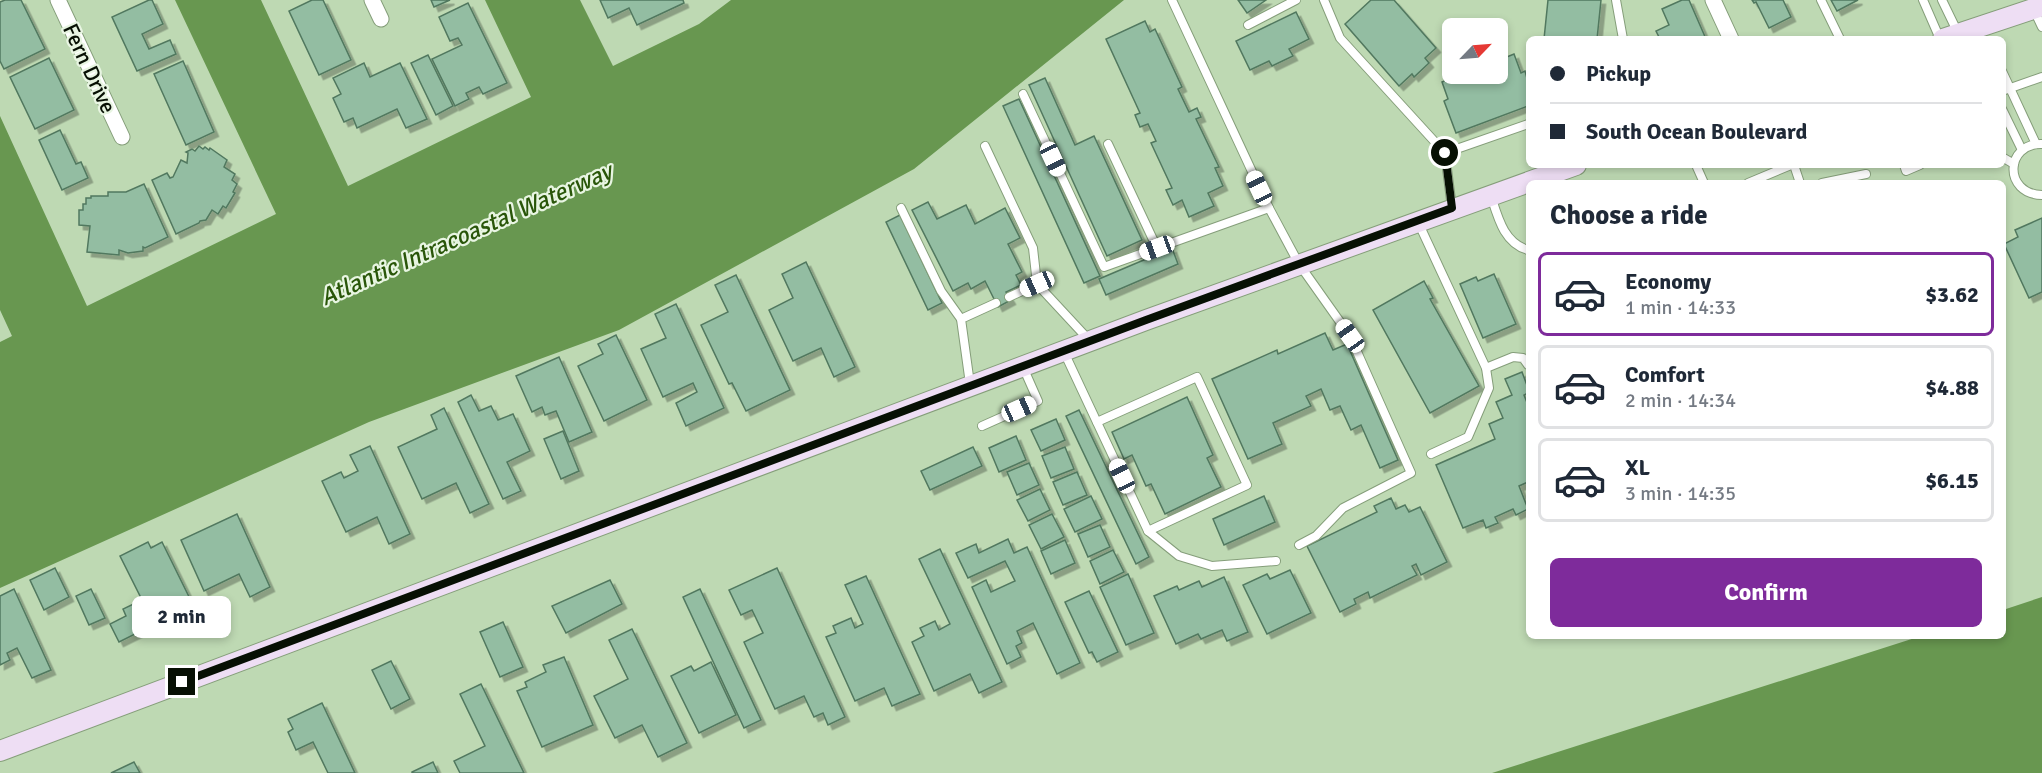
<!DOCTYPE html>
<meta charset="utf-8">
<style>
:root{--surface:#fff;--page:#f2f2f3;--text:#1f2937;--muted:#747a83;--line:#e0e1e3;--accent:#7e2b9b}
body{margin:0;font-family:Signika,sans-serif;background:var(--page);color:var(--text);height:100vh;display:flex;flex-direction:column;font-size:22px;white-space:nowrap}
*{box-sizing:border-box;margin:0}
p{font-size:20px;color:var(--muted)}
.icon{flex:none;width:33px;height:33px;fill:none;stroke:currentColor;stroke-width:2;stroke-linecap:round;stroke-linejoin:round}
.map{position:relative;flex:1;overflow:hidden}
.side{position:absolute;left:1526px;top:180px;width:480px;height:459px;display:flex;flex-direction:column;background:var(--surface);border-radius:9px;box-shadow:0 3px 9px #0003}
.side>*{flex:none}
.hud{position:absolute;left:1526px;top:36px;width:480px;height:132px;border-radius:9px;box-shadow:0 3px 9px #0003;display:grid;align-content:center;height:132px;padding:0 24px;background:var(--surface)}
.needle{width:39px;rotate:65deg}
.buttons{position:absolute;left:1442px;top:18px;display:grid;gap:12px}
.buttons a{display:grid;place-items:center;width:66px;height:66px;border-radius:9px;background:var(--surface);box-shadow:0 3px 9px #0003;font-size:30px}
.end{position:absolute;width:27px;height:27px;margin:-14px;border:8px solid #071004;background:#fff;box-shadow:0 0 0 3px #fff}
.from{border-radius:50%}
.bubble{position:absolute;height:42px;border-radius:9px;background:var(--surface);box-shadow:0 3px 9px #0003;font-size:20px;font-weight:700;line-height:42px;text-align:center}
.car{position:absolute;width:18px;height:36px;margin:-18px -9px;border-radius:8px;box-shadow:0 0 4px 2px #0007;background:linear-gradient(#fff 24%,#345 0 40%,#fff 0 76%,#345 0 86%,#fff 0)}
.hud b{display:flex;align-items:center;gap:21px;height:57px;font-size:22px}
.hud b+b{border-top:2px solid var(--line)}
.hud i{width:15px;height:15px;background:var(--text)}
ul{padding:0;list-style:none}
li{display:flex;align-items:center;gap:18px;height:84px;margin:0 12px 9px;padding:0 12px;border:3px solid var(--line);border-radius:9px}
li div{flex:1}
li b{display:block;font-size:22px}
li em{font-style:normal;font-weight:700}
li.active{border-color:var(--accent)}
li>.icon{width:54px;height:54px;stroke-width:1.5}
h2{padding:0 24px;font-size:27px;line-height:72px}
.action{display:flex;gap:12px;margin-top:auto;padding:12px 24px}
.action a{flex:1;height:69px;border-radius:9px;background:var(--accent);color:#fff;font-size:24px;font-weight:700;line-height:69px;text-align:center}
.map>svg:first-child{display:block}
</style>
<div class="map">
<svg width="2042" height="773" viewBox="0 0 2042 773">
<defs>
<filter id="shadow"><feDropShadow dx="4.5" dy="4.5" stdDeviation="0" flood-color="#0004"/></filter>
</defs>
<rect width="100%" height="100%" fill="#bed9b3"/>
<g fill="#689750">
<path d="M175,0H261L348,186L531,97L485,0H580L613,66L699,24L731,0H1124L914,169L619,330L369,422L0,588V342L12,336L0,310V116L87,306L276,214Z"/>
<path d="M2042,597V773H1492L1921,636H2002L2003,610Z"/>
</g>
<g fill="#93bda2" stroke="#51785f" stroke-width="1.5" filter="url(#shadow)">
<path d="M5,0H21L45,49L4,69L0,61V2Z"/>
<path d="M149,0H152L163,24L142,34L149,49L170,40L176,54L137,71L112,17Z"/>
<path d="M312,0H323L351,60L319,75L289,11Z"/>
<path d="M431,0H450L434,7Z"/>
<path d="M600,0H683L684,3L637,25L629,8L608,18Z"/>
<path d="M1238,0H1266L1247,13Z"/>
<path d="M1371,0H1394L1436,48L1425,58L1429,63L1414,77L1412,74L1399,86L1345,24Z"/>
<path d="M1548,0H1601L1597,39H1544Z"/>
<path d="M1682,0H1689L1706,39H1660L1656,31L1669,25L1662,9Z"/>
<path d="M1752,0H1783L1791,17L1769,28L1756,2L1754,3Z"/>
<path d="M1831,0H1858L1837,11Z"/>
<path d="M468,3L507,83L483,94L479,87L466,93L469,99L455,106L432,59L462,45L458,38L450,41L439,17Z"/>
<path d="M1296,12L1309,39L1289,49L1293,56L1272,66L1269,61L1250,70L1236,41Z"/>
<path d="M1145,21L1150,32L1155,29L1182,87L1178,89L1189,112L1197,108L1201,117L1196,119L1219,167L1215,168L1223,186L1208,193L1214,206L1189,217L1182,200L1173,205L1166,190L1172,188L1151,143L1156,141L1148,124L1140,127L1135,115L1140,113L1106,39Z"/>
<path d="M1514,54L1521,73L1525,71L1528,82V106L1456,133L1444,101L1448,99L1442,82L1464,74H1497V61Z"/>
<path d="M428,55L453,106L436,115L411,63Z"/>
<path d="M49,58L74,110L35,129L10,77Z"/>
<path d="M183,61L214,132L186,145L154,74Z"/>
<path d="M364,63L370,77L400,63L427,119L406,128L397,109L357,128L353,118L344,122L333,98L341,94L333,78Z"/>
<path d="M1045,78L1075,145L1094,136L1142,240L1107,256L1029,85Z"/>
<path d="M1019,99L1100,276L1084,283L1003,106Z"/>
<path d="M60,130L76,164L81,162L88,178L62,190L39,140Z"/>
<path d="M199,146L203,149L205,147L209,150L210,148L227,160L224,167L235,174L232,180L237,184L233,192L235,193L226,208L223,206L218,214L212,210L206,220L200,221L199,223L176,234L152,180L167,173L170,178L173,177L181,160L187,163L188,153L186,152L192,149L195,151Z"/>
<path d="M144,184L168,237L145,248L143,247V251L128,253L119,250V255L87,252L90,226L79,225V210H83V204H86V198H91V196H108V192H126Z"/>
<path d="M928,202L937,219L966,205L975,224L1005,208L1020,238L1008,244L1022,272L1016,275L1021,285L1006,292L1011,300L998,307L985,281L971,289L968,283L953,291L912,210Z"/>
<path d="M900,215L942,303L928,310L886,222Z"/>
<path d="M2042,218V292L2029,298L2004,244L2018,237L2015,230Z"/>
<path d="M1172,248L1178,264L1106,295L1099,279Z"/>
<path d="M806,262L855,367L834,377L821,348L793,361L769,310L793,298L782,274Z"/>
<path d="M1494,274L1516,324L1483,338L1460,284L1476,277L1478,281Z"/>
<path d="M736,275L790,390L746,411L732,383L729,384L701,325L728,312L715,285Z"/>
<path d="M1424,281L1433,298L1430,299L1479,386L1430,413L1373,310Z"/>
<path d="M676,304L724,408L686,426L676,403L697,392L693,383L663,397L641,349L666,338L655,314Z"/>
<path d="M1325,333L1333,350L1347,344L1398,460L1380,468L1361,425L1351,430L1340,406L1330,410L1321,389L1306,396L1311,406L1273,423L1282,444L1248,459L1212,379L1277,350L1278,354Z"/>
<path d="M616,335L647,400L604,421L578,366L603,354L598,344Z"/>
<path d="M559,357L592,432L569,442L556,411L545,415L542,407L532,412L516,376Z"/>
<path d="M1522,372L1528,388V393L1524,395L1528,405V482L1519,486L1528,509L1516,515L1513,509L1495,517L1498,523L1486,528L1483,520L1463,528L1436,465L1495,439L1489,424L1503,418L1496,402L1512,395L1505,379Z"/>
<path d="M471,395L479,411L491,406L498,420L513,414L530,451L507,462L521,491L503,499L458,402Z"/>
<path d="M1187,397L1213,455L1207,458L1221,487L1165,514L1151,484L1146,486L1132,455L1124,459L1112,432Z"/>
<path d="M444,408L489,504L470,513L456,483L422,499L398,447L437,429L431,415Z"/>
<path d="M1079,410L1149,557L1136,564L1066,416Z"/>
<path d="M1056,419L1065,440L1041,451L1031,430Z"/>
<path d="M563,431L579,471L561,479L544,439Z"/>
<path d="M1016,436L1026,460L999,472L989,448Z"/>
<path d="M370,446L410,534L389,544L377,517L346,532L322,481L341,472L344,478L358,471L350,455Z"/>
<path d="M973,447L982,466L930,490L921,471Z"/>
<path d="M1065,447L1074,469L1051,478L1042,456Z"/>
<path d="M1029,463L1039,485L1017,495L1007,472Z"/>
<path d="M1077,472L1087,495L1063,505L1053,482Z"/>
<path d="M1040,489L1050,510L1028,521L1017,500Z"/>
<path d="M1091,496L1102,519L1075,532L1064,509Z"/>
<path d="M1264,496L1275,522L1224,545L1213,519Z"/>
<path d="M1391,498L1396,509L1405,505L1409,512L1420,507L1447,562L1421,575L1416,564L1412,566L1417,575L1370,598L1368,592L1354,599L1356,604L1340,612L1307,546L1377,512L1374,506Z"/>
<path d="M237,514L270,587L250,597L239,574L204,591L181,540Z"/>
<path d="M1052,514L1064,537L1041,549L1029,525Z"/>
<path d="M1100,525L1110,547L1088,557L1078,534Z"/>
<path d="M1008,539L1014,553L1027,547L1080,663L1057,674L1033,623L1017,631L1022,643L1016,646L1021,657L1007,664L972,587L986,580L991,592L1015,581L1005,561L968,578L956,553L976,544L979,553Z"/>
<path d="M1065,540L1075,563L1051,574L1041,551Z"/>
<path d="M148,542L151,548L162,542L197,613L170,626L167,618L119,642L110,624L126,616L123,609L142,600L120,556Z"/>
<path d="M940,549L1002,682L979,693L970,674L934,691L912,642L924,636L920,628L935,621L939,630L950,624L919,559Z"/>
<path d="M1113,550L1124,572L1100,584L1090,561Z"/>
<path d="M55,568L69,597L44,610L30,580Z"/>
<path d="M777,568L845,717L828,725L823,713L814,717L804,696L775,709L744,642L763,633L752,610L741,615L729,590Z"/>
<path d="M1290,570L1311,613L1267,634L1243,585L1267,574L1270,579Z"/>
<path d="M1128,574L1154,633L1126,645L1100,587Z"/>
<path d="M866,576L920,694L892,706L884,688L855,701L826,637L836,633L833,626L851,618L855,628L863,624L845,585Z"/>
<path d="M1224,577L1248,632L1227,641L1222,630L1201,639L1198,634L1176,644L1154,596L1177,586L1179,590L1199,581L1202,587Z"/>
<path d="M610,580L622,604L566,633L552,606Z"/>
<path d="M14,589L51,670L32,678L17,648L7,653L10,660L0,665V596Z"/>
<path d="M91,589L105,618L89,625L76,596Z"/>
<path d="M700,589L761,720L744,728L683,597Z"/>
<path d="M1089,591L1118,652L1097,662L1092,652L1089,653L1065,602Z"/>
<path d="M503,622L523,667L500,677L480,632Z"/>
<path d="M632,629L687,743L658,757L642,725L615,738L594,696L628,679L609,640Z"/>
<path d="M564,657L593,725L542,747L517,691L527,687L525,682L546,672L543,665Z"/>
<path d="M391,661L410,699L391,709L372,670Z"/>
<path d="M711,662L736,715L699,733L671,676L691,666L694,671Z"/>
<path d="M481,684L524,773H460L454,761L485,746L460,694Z"/>
<path d="M322,703L355,773H328L313,742L296,750L288,732L293,729L288,719Z"/>
<path d="M134,762L140,773H111Z"/>
<path d="M433,762L438,773H412V772Z"/>
</g>
<g fill="none" stroke-linecap="round" stroke-linejoin="round">
<g stroke="#859e7a" stroke-width="10">
<g id="service">
<path d="M1172,0L1269,208L1299,264L1350,336L1411,473L1343,508L1316,536L1299,545"/>
<path d="M1324,0L1340,38L1445,153L1452,208"/>
<path d="M1616,0L1623,39"/>
<path d="M1821,0L1840,39"/>
<path d="M1923,0L1940,39"/>
<path d="M1942,0L1958,33"/>
<path d="M2034,10L2042,27"/>
<path d="M1248,25L1296,0"/>
<path d="M2002,71L2036,144"/>
<path d="M2002,91L2042,77"/>
<path d="M1023,94L1104,267L1157,248"/>
<path d="M2002,109L2022,150"/>
<path d="M1108,144L1157,248L1269,208"/>
<path d="M2042,144C2005,143 2003,194 2042,195"/>
<path d="M985,146L1033,248L1037,284"/>
<path d="M1445,153L1528,124"/>
<path d="M2002,157L2014,164"/>
<path d="M1696,165L1704,183"/>
<path d="M1794,165L1800,183"/>
<path d="M1904,165L1906,171L1920,165"/>
<path d="M1748,183L1791,165"/>
<path d="M1822,183L1866,174"/>
<path d="M1491,196C1498,218 1504,243 1528,250"/>
<path d="M901,208L941,291L961,319"/>
<path d="M1418,222L1486,368L1489,388L1468,437L1431,454"/>
<path d="M1009,297L1037,284L1089,340"/>
<path d="M1064,352L1148,531L1179,556L1212,566L1276,561"/>
<path d="M1486,368L1513,357L1523,358L1528,365"/>
<path d="M970,384L961,319L996,303"/>
<path d="M1097,422L1197,377L1247,485L1148,531"/>
<path d="M982,426L1038,401L1023,367"/>
</g>
</g>
<g stroke="#859e7a" stroke-width="17">
<g id="minor">
<path d="M58,0L122,137"/>
<path d="M372,0L381,19"/>
<path d="M1713,0L1731,39"/>
</g>
</g>
<g stroke="#859e7a" stroke-width="22">
<g id="secondary">
<path d="M1943,39L2042,6"/>
<path d="M0,751L1146,320L1576,165"/>
</g>
</g>
<use href="#service" stroke="#fff" stroke-width="8"/>
<use href="#minor" stroke="#fff" stroke-width="15"/>
<use href="#secondary" stroke="#eedef4" stroke-width="20"/>
</g>
<g fill="none" stroke-linecap="round" stroke-linejoin="round">
<path stroke="#071004" stroke-width="8" d="M182,682L1146,320L1452,208L1445,153"/>
</g>
<g text-anchor="middle" stroke-width="4.5" stroke-linejoin="round" paint-order="stroke">
<g font-size="22" fill="#071004" stroke="#e8f5e2">
<text transform="translate(90 68) rotate(65)" y="8">Fern Drive</text>
</g>
<g font-size="24" font-style="italic" fill="#295609" stroke="#e8f5e2">
<text transform="translate(466 234) rotate(-24)" y="8">Atlantic Intracoastal Waterway</text>
</g>
</g>
</svg>
<div class="buttons">
<a><svg class="needle" viewBox="-14 -14 28 28"><path d="M0-13l5 13h-10z" fill="#e53935"/><path d="M0 13l5-13h-10z" fill="#747a83"/></svg></a>
</div>
<i class="end from" style="left:1445px;top:153px"></i>
<i class="end" style="left:182px;top:682px"></i>
<div class="bubble" style="left:132px;top:596px;width:99px">2 min</div>
<i class="car" style="left:1053px;top:159px;rotate:155deg"></i>
<i class="car" style="left:1259px;top:188px;rotate:335deg"></i>
<i class="car" style="left:1157px;top:248px;rotate:250deg"></i>
<i class="car" style="left:1037px;top:284px;rotate:246deg"></i>
<i class="car" style="left:1350px;top:336px;rotate:325deg"></i>
<i class="car" style="left:1019px;top:409px;rotate:66deg"></i>
<i class="car" style="left:1122px;top:476px;rotate:335deg"></i>
<div class="hud">
<b><i class="from"></i>Pickup</b>
<b><i></i>South Ocean Boulevard</b>
</div>
<section class="side">
<h2>Choose a ride</h2>
<ul>
<li class="active"><svg class="icon" aria-label="car" viewBox="0 0 24 24"><path d="M5 17H2v-5l4-1 3-4h7l3 4 3 1v5h-3M9 17h6M6 11h13"/><circle cx="7" cy="17" r="2"/><circle cx="17" cy="17" r="2"/></svg><div><b>Economy</b><p>1 min · 14:33</p></div><em>$3.62</em></li>
<li><svg class="icon" aria-label="car" viewBox="0 0 24 24"><path d="M5 17H2v-5l4-1 3-4h7l3 4 3 1v5h-3M9 17h6M6 11h13"/><circle cx="7" cy="17" r="2"/><circle cx="17" cy="17" r="2"/></svg><div><b>Comfort</b><p>2 min · 14:34</p></div><em>$4.88</em></li>
<li><svg class="icon" aria-label="car" viewBox="0 0 24 24"><path d="M5 17H2v-5l4-1 3-4h7l3 4 3 1v5h-3M9 17h6M6 11h13"/><circle cx="7" cy="17" r="2"/><circle cx="17" cy="17" r="2"/></svg><div><b>XL</b><p>3 min · 14:35</p></div><em>$6.15</em></li>
</ul>
<div class="action"><a>Confirm</a></div>
</section>
</div>
